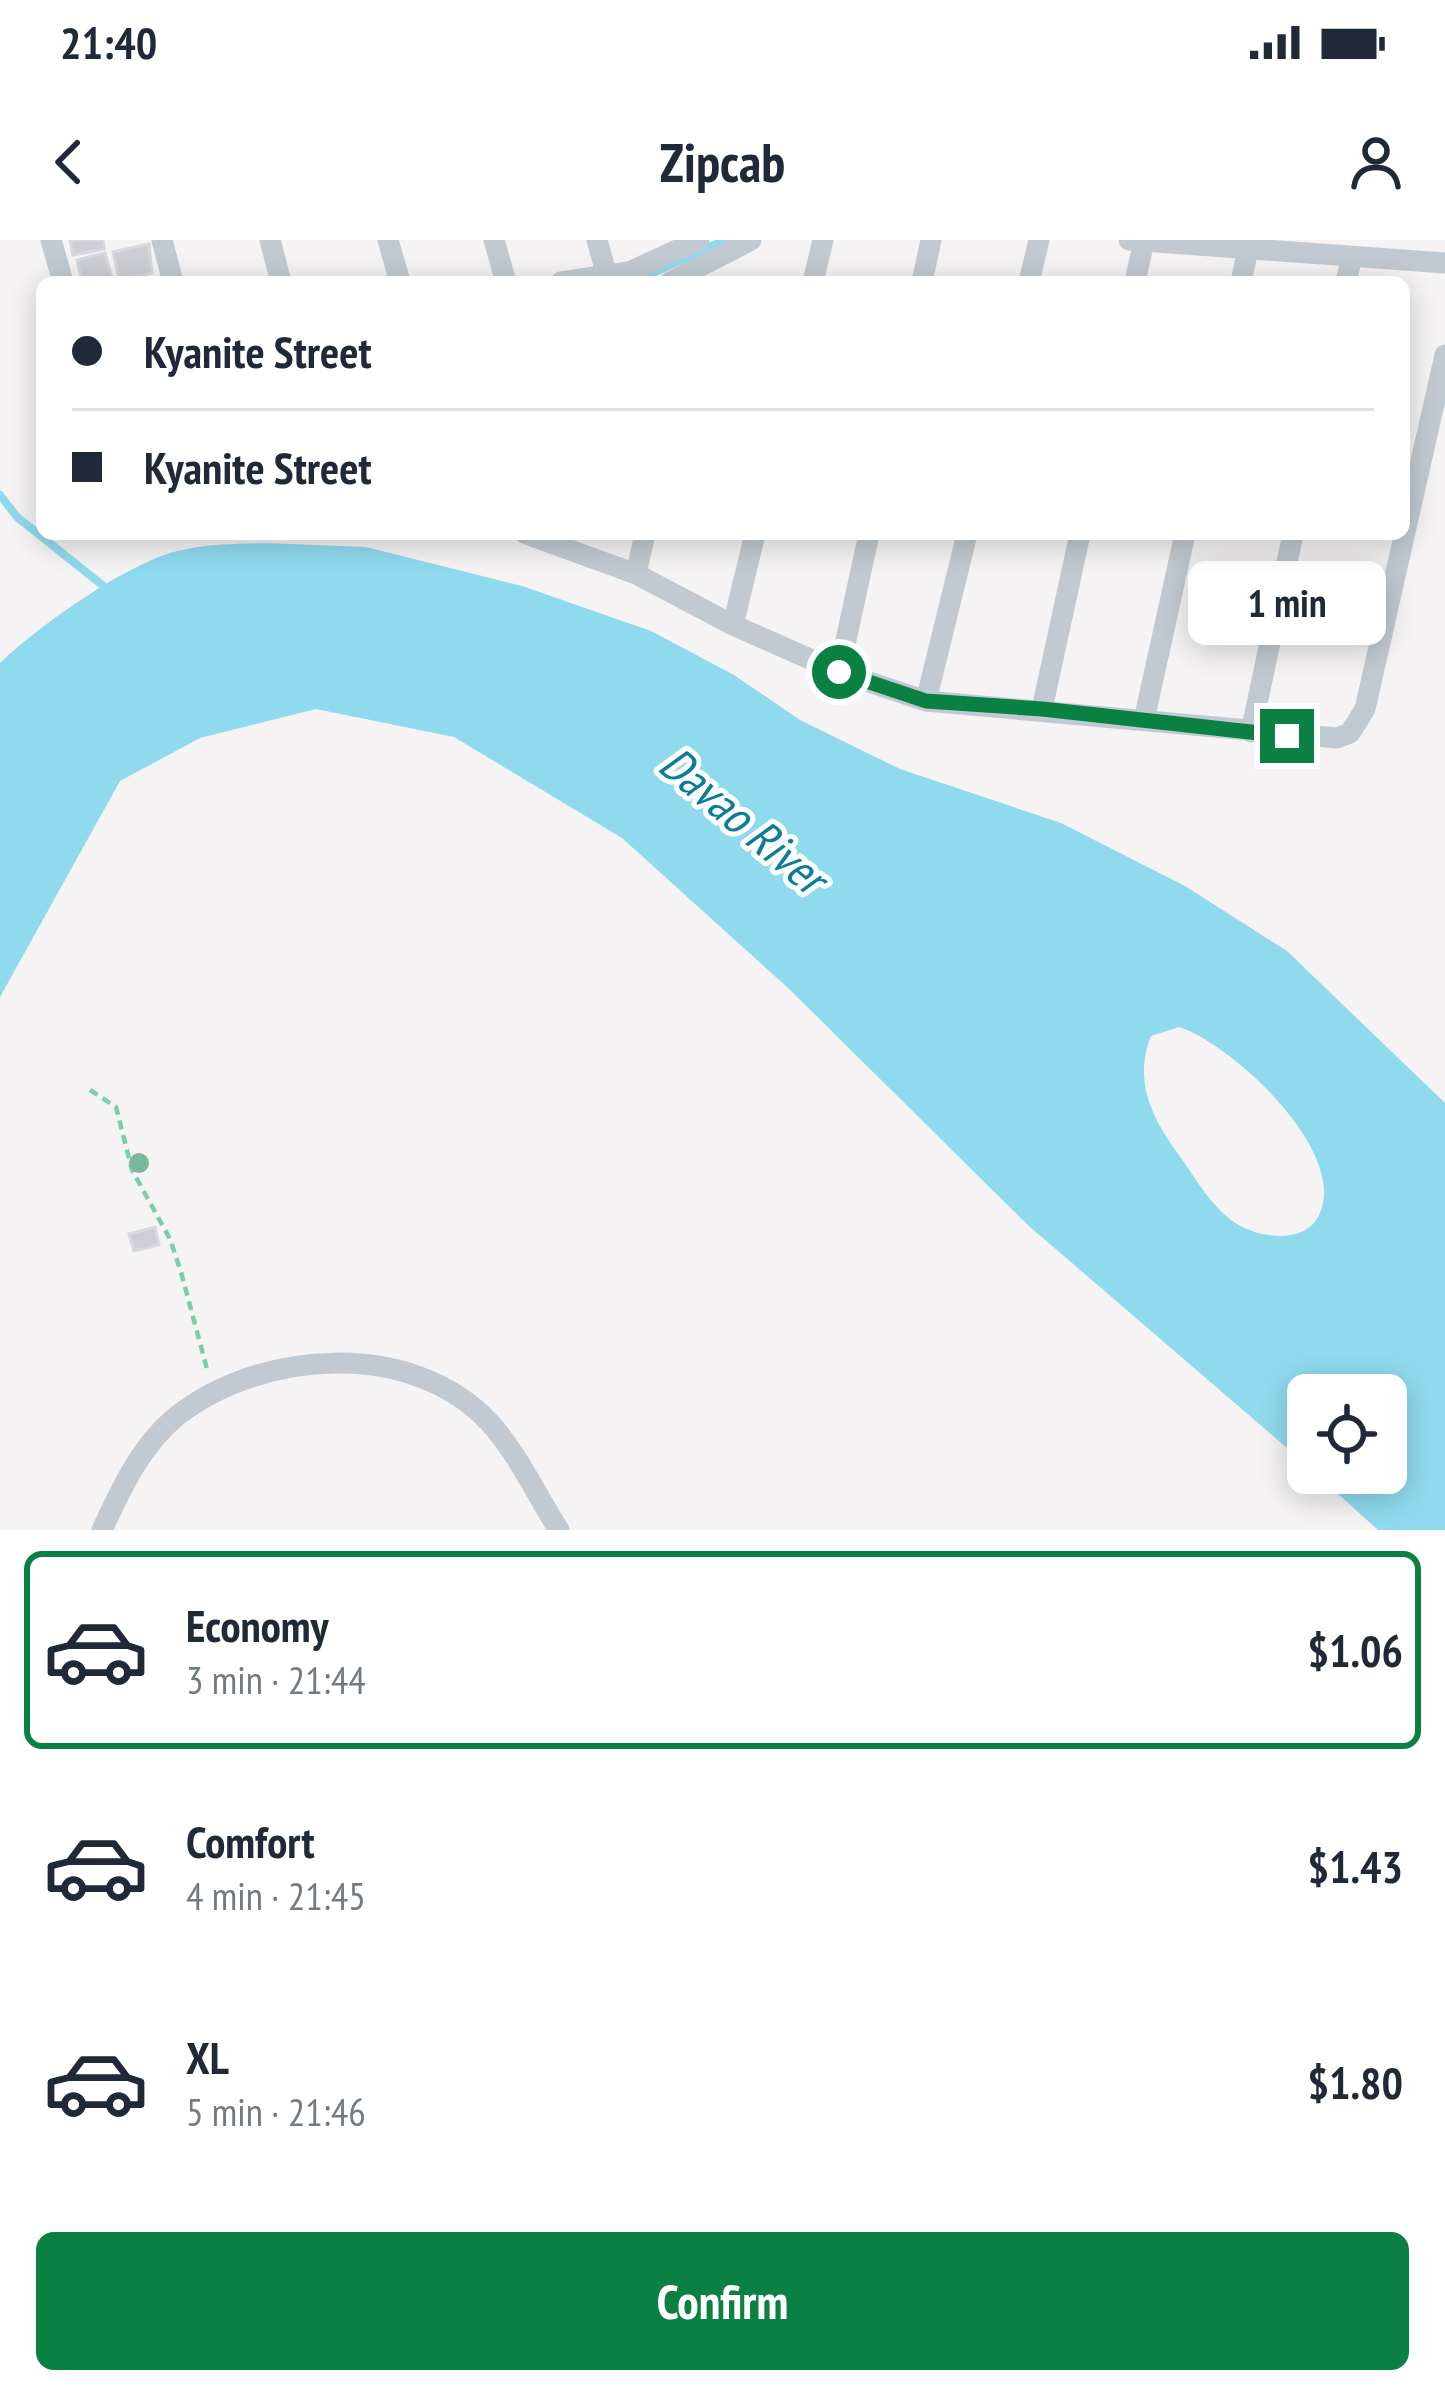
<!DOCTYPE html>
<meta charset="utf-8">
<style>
:root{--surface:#fff;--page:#f6f6f7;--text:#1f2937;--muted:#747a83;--line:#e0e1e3;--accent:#0b8043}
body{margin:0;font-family:"PT Sans Narrow",sans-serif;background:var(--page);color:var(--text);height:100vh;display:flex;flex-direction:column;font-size:45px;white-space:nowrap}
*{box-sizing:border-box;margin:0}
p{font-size:39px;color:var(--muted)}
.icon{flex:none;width:66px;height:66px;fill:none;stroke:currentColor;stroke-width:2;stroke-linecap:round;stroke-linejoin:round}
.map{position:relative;height:1290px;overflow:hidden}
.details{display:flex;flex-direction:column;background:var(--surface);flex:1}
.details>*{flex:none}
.guide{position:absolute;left:36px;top:36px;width:1374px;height:264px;border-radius:18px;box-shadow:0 6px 30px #0003;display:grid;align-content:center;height:264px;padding:0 36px;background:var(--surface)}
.fabs{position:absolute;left:1287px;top:1134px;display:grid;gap:24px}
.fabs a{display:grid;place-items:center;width:120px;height:120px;border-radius:18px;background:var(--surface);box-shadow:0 6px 30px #0003;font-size:60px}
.end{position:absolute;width:54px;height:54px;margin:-27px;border:15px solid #0b8043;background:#fff;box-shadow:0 0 0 6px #fff}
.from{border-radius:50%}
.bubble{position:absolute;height:84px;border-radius:18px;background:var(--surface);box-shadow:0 6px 30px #0003;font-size:39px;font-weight:700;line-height:84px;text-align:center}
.guide b{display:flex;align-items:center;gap:42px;height:114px;font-size:45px}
.guide b+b{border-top:3px solid var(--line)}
.guide i{width:30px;height:30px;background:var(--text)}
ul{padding:21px 0 0;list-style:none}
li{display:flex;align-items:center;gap:36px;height:198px;margin:0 24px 18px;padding:0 12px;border:6px solid transparent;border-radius:18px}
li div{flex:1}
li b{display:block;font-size:45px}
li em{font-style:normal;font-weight:700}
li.selected{border-color:var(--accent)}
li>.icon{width:108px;height:108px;stroke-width:1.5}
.button{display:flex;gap:24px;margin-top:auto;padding:24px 36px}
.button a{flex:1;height:138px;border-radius:18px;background:var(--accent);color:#fff;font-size:48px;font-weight:700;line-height:138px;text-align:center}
.status{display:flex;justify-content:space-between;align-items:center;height:84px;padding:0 60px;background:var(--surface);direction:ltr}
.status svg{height:33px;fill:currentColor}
header{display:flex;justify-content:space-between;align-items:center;height:156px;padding:0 36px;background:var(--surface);font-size:54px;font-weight:700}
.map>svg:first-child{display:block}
</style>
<div class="status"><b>21:40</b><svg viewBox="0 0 49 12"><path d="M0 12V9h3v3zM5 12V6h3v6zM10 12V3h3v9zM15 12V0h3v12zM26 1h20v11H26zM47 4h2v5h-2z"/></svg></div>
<header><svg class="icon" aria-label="back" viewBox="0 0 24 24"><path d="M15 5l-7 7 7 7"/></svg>Zipcab<svg class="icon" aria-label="person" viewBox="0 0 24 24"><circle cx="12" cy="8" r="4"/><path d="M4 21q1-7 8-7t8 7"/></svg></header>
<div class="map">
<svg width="1445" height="1290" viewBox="0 0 1445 1290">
<rect width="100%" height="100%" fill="#f5f3f3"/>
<path fill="#90daee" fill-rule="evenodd" d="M264,303L366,307L522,346L651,391L734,435L800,480L900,529L1061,583L1185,646L1287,711L1445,863V1290H1378L1315,1233H1386V1155H1308V1226L1029,986L787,747L622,598L454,497L316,469L200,498L120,541L0,757V423C36,388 108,338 154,319C188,304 227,304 264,303ZM1179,787C1232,804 1347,910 1320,973C1306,1007 1255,998 1231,980C1210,964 1194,936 1179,915C1152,878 1133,841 1151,796Z"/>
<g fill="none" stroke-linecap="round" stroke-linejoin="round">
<g stroke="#90daee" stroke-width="8">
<path d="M633,42L725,0"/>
<path d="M0,255L17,277L111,352"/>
</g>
</g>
<g fill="#cdcfd5" stroke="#d7d9de" stroke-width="3">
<path d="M70,0H103L104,9L73,15Z"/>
<path d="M149,4L152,33L119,40L113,12Z"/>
<path d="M105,13L113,41L82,42L77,20Z"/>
<path d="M155,987L159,1005L134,1011L129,994Z"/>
</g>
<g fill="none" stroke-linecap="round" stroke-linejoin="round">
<path stroke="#7ad0a6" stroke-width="4.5" stroke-dasharray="9 6" stroke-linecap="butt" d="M90,850L116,867L132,930L170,999L181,1032L207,1129"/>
<g stroke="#c1cad2" stroke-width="21">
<path d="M51,0L63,42"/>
<path d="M162,0L173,42"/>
<path d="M270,0L281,42"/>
<path d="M388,0L400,42"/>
<path d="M494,0L506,42"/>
<path d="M597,0L607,36"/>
<path d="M1129,0L1445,23"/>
<path d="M561,42L629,32L699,0"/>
<path d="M670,42L751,0"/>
<path d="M813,42L823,0"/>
<path d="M922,42L931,0"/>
<path d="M1029,42L1039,0"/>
<path d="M1135,42L1144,1"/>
<path d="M1241,42L1248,9"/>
<path d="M1346,42L1352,17"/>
<path d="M526,294L636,334L733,385L839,432L926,461L1337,498L1350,493L1365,469L1445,115"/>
<path d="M636,334L645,294"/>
<path d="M733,385L755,294"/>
<path d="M839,432L869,294"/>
<path d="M926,461L967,294"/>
<path d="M1042,469L1080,294"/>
<path d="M1144,480L1185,294"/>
<path d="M1251,492L1293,294"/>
<path d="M102,1290C121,1249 141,1205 177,1176C260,1110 412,1099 489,1182C517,1212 537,1256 559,1290"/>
</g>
</g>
<circle fill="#7bb799" cx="139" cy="923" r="10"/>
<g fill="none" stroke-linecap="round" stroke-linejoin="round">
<path stroke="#0b8043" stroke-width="15" d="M839,432L926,461L1042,469L1287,496"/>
</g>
<g text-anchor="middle" stroke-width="10" stroke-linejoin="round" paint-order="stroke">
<g font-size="48" font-style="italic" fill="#0c7c9b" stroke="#fff">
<text transform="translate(743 580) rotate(40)" y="17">Davao River</text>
</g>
</g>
</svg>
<div class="fabs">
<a><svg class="icon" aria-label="locate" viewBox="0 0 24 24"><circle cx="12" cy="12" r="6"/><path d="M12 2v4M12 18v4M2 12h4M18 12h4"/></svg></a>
</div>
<i class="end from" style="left:839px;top:432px"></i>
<i class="end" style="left:1287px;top:496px"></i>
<div class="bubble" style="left:1188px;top:321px;width:198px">1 min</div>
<div class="guide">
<b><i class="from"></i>Kyanite Street</b>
<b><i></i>Kyanite Street</b>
</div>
</div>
<section class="details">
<ul>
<li class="selected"><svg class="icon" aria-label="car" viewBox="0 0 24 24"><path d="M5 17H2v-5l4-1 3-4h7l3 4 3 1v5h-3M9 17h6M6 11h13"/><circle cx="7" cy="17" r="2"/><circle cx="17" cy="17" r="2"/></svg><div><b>Economy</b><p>3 min · 21:44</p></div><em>$1.06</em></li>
<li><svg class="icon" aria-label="car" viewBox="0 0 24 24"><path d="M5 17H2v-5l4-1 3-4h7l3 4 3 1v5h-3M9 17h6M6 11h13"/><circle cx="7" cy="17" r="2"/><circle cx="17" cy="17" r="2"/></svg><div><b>Comfort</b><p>4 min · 21:45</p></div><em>$1.43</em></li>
<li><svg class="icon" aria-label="car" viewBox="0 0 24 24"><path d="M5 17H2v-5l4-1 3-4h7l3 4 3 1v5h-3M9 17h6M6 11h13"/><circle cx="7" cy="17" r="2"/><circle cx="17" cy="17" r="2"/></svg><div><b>XL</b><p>5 min · 21:46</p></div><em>$1.80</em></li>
</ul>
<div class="button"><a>Confirm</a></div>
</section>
